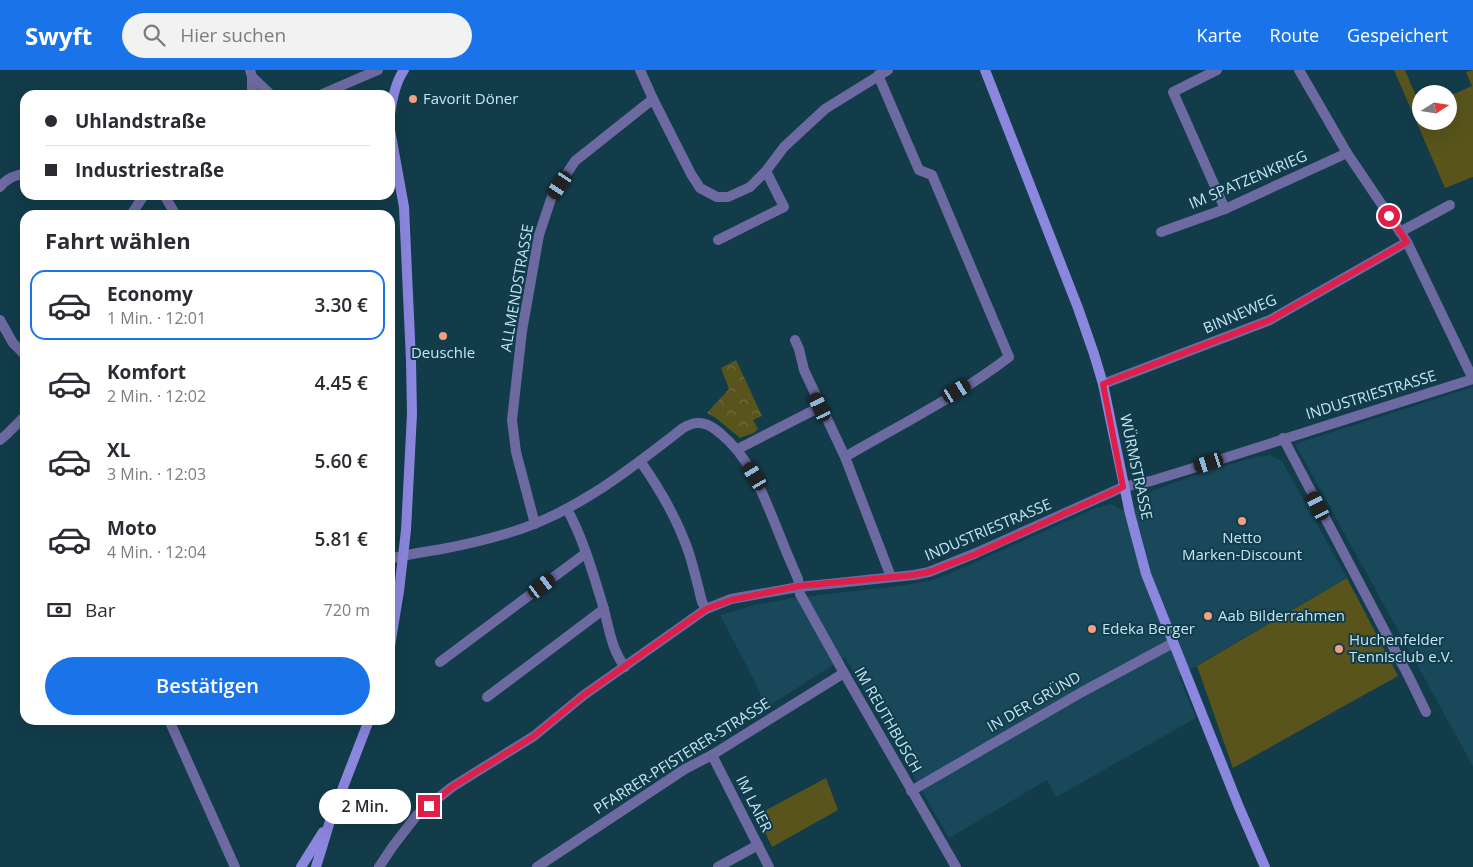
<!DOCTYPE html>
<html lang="de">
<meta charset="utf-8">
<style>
:root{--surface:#fff;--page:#f2f2f3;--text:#2b2b33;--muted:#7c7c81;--line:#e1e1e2;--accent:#1a73e8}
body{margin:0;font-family:"Open Sans",sans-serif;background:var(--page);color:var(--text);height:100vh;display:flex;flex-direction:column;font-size:19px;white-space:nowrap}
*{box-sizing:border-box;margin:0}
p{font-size:16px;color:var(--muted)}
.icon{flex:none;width:28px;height:28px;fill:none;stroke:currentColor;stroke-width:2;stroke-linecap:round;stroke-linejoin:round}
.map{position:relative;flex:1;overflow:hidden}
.details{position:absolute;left:20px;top:140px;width:375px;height:515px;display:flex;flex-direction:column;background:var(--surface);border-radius:15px;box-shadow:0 5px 20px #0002}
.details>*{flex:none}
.banner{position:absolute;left:20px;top:20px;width:375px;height:110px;border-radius:15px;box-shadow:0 5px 20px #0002;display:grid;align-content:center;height:110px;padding:0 25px;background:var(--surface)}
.needle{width:32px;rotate:78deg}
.buttons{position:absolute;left:1412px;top:15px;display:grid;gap:10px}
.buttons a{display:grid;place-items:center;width:45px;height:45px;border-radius:50%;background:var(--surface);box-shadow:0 5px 20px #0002;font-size:25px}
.end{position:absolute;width:22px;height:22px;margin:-11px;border:6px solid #e11d48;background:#fff;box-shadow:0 0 0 2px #fff}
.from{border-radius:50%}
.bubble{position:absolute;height:35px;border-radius:18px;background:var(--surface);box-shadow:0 5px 20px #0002;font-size:16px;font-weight:600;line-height:35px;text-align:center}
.car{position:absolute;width:15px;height:30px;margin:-15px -8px;border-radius:6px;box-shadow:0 0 4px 1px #0007;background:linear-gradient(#222 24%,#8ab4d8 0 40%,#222 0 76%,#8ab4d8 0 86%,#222 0)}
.banner b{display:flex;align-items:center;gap:18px;height:48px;font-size:19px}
.banner b+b{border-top:1px solid var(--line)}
.banner i{width:12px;height:12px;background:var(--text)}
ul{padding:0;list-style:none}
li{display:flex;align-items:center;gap:15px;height:70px;margin:0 10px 8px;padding:0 15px;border:2px solid transparent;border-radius:15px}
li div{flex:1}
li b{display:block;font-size:19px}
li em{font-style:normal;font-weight:600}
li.current{border-color:var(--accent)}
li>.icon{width:45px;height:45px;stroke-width:1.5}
h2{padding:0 25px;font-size:22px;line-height:60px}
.pay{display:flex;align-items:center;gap:12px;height:55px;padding:0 25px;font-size:19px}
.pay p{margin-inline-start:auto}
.action{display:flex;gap:10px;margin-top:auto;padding:10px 25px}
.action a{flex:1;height:58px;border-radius:30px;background:var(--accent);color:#fff;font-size:20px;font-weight:600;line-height:58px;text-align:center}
header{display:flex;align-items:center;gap:30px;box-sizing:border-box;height:70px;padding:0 25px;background:var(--accent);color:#fff}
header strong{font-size:24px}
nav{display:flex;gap:28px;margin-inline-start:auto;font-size:18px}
.search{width:350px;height:45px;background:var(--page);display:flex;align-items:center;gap:12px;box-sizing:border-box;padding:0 18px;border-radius:28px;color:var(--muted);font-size:19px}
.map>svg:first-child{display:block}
</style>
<header>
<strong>Swyft</strong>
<div class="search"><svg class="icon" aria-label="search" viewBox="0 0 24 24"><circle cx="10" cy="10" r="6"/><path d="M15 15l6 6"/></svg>Hier suchen</div>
<nav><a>Karte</a><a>Route</a><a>Gespeichert</a></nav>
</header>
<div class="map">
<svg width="1473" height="797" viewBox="0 0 1473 797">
<defs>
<pattern id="park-crowns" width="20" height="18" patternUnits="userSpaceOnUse" patternTransform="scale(1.25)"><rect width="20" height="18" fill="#58541c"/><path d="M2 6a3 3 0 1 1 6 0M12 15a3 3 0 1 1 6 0" fill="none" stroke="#6e6d3e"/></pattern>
</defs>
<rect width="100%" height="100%" fill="#123c4a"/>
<g fill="#184859">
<path d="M1473,317V696L1295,374Z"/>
<path d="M1270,385L1282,391L1347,508L1179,606L1196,648L1056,727L1047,710L949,768L845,587L766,638L754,610L720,545L755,535L792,528L899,516L929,511L951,503L1096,438L1111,434L1121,440L1138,437L1141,428L1154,420L1210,400L1256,387Z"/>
</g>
<path fill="url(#park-crowns)" d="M736,290L762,346L753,350L758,359L754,363L740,368L716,348L707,343L729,319L721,298Z"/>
<g fill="#58541c">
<path d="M1394,0H1405L1421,38V51H1449V26L1472,16L1466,2L1473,0V107L1445,118Z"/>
<path d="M1347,508L1398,606L1233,698L1197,596Z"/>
<path d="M826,708L838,740L772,777L757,745Z"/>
</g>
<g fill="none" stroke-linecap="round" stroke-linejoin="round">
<g stroke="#6d6aa2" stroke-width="10">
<path d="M250,0L252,7L271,25"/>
<path d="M640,0L653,29L691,104L700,118L717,127H728L750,117L766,101L784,77L825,39L888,0"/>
<path d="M1217,0L1173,22L1225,139"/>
<path d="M252,25V7"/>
<path d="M320,25L378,0"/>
<path d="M0,117C7,108 14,106 25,103"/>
<path d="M164,125L176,145"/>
<path d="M131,145L144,125"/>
<path d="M1161,162L1225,139L1347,83"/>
<path d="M1400,162L1450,135"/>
<path d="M718,170L784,137L766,101"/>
<path d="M0,250L13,273L25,285"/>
<path d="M795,270L799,279L804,300L845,387L891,507"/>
<path d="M1103,314L1270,250L1407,172"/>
<path d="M1283,368L1409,607L1426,642"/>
<path d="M0,370L7,364L25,346"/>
<path d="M738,379L820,337"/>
<path d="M845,387C900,355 958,326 1009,287L932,105L919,100L878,5"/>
<path d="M640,391C660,419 678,451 689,483C694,499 698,516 702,532L706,539"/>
<path d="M567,439C583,468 593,503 603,536C609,557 611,579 625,597"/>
<path d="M535,454L516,382L512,350L522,261L539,165L552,126L575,91L653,29"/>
<path d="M390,489C407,484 425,482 442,479C463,475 485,470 505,464C573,445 629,400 683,358C698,349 709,353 721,364C750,388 762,422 776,456C783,474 790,491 798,509L800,524L844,603L956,797"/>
<path d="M440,592L586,483"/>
<path d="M487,627L604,539"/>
<path d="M169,650L235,797"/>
<path d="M712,685L769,797"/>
<path d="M911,721L1082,622L1173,573"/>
<path d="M379,797L393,776L417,745L452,717L534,666L584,625L706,539L731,529L799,517L914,505L929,502L976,483L1123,417L1151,411L1190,399L1473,309L1407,172L1347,83L1299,0"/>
<path d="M537,797L685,699L712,685L844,603"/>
<path d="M718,797L758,775"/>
</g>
<g stroke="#8b86de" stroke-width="10">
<path d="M985,0L1078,238L1094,284L1103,314L1130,444L1146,504L1239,737L1265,797"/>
<path d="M390,45C392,29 395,13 404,0"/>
<path d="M390,60L404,137L411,291L412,344L406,460L399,521L390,576"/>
<path d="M301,797L323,762"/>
<path d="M316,797L330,751L369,650"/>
</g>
</g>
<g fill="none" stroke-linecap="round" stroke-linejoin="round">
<path stroke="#e11d48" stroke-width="6" d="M429,736L452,717L534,666L584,625L706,539L731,530L799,516L914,505L929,502L976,484L1123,417L1103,314L1270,250L1407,172L1389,146"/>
</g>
<g fill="#f1a17d" stroke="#123c4a" stroke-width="2">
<circle cx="413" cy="29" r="5"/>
<circle cx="443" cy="266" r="5"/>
<circle cx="1242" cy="451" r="5"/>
<circle cx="1208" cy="546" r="5"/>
<circle cx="1092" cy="559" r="5"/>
<circle cx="1339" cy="579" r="5"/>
</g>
<g text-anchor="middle" stroke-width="4" stroke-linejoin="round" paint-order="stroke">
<g font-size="15" fill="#c2e6f6" stroke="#123c4a" text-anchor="start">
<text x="423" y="34">Favorit Döner</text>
<text x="443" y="288" text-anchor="middle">Deuschle</text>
<text x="1242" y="473" text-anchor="middle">Netto<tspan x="1242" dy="17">Marken-Discount</tspan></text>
<text x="1218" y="551">Aab Bilderrahmen</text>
<text x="1102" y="564">Edeka Berger</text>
<text x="1349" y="575">Huchenfelder<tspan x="1349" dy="17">Tennisclub e.V.</tspan></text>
</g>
<g font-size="15" fill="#c2e6f6" stroke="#123c4a">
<text transform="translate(1248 110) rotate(-23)" y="5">IM SPATZENKRIEG</text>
<text transform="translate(517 218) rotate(-80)" y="5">ALLMENDSTRASSE</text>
<text transform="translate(1240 244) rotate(-23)" y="5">BINNEWEG</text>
<text transform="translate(1371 325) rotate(-17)" y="5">INDUSTRIESTRASSE</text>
<text transform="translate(1136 397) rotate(78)" y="5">WÜRMSTRASSE</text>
<text transform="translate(988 460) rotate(-23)" y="5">INDUSTRIESTRASSE</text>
<text transform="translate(1034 632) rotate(-30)" y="5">IN DER GRÜND</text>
<text transform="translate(888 650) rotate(60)" y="5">IM REUTHBUSCH</text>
<text transform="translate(682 686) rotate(-32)" y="5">PFARRER-PFISTERER-STRASSE</text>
<text transform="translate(754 734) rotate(63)" y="5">IM LAIER</text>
</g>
</g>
</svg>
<div class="buttons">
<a><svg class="needle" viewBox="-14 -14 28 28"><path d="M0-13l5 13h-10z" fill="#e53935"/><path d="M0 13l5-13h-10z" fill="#7c7c81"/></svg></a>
</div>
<i class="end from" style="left:1389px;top:146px"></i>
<i class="end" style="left:429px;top:736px"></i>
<div class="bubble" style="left:319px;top:719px;width:92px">2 Min.</div>
<i class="car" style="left:560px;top:115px;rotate:214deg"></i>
<i class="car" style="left:957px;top:321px;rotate:59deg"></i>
<i class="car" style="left:820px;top:337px;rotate:335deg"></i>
<i class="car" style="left:1209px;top:393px;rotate:252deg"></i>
<i class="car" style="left:755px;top:406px;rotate:329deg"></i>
<i class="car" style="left:1318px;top:436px;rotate:333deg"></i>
<i class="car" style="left:542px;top:516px;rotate:53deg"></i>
<div class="banner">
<b><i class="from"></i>Uhlandstraße</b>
<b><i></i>Industriestraße</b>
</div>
<section class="details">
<h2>Fahrt wählen</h2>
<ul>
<li class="current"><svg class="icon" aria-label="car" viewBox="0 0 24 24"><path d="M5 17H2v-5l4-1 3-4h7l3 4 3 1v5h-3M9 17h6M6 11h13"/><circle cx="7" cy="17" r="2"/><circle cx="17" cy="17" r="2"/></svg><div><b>Economy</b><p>1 Min. · 12:01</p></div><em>3.30 €</em></li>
<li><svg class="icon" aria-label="car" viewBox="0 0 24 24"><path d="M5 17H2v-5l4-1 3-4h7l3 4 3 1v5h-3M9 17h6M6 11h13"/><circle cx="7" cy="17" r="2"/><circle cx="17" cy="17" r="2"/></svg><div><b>Komfort</b><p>2 Min. · 12:02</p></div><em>4.45 €</em></li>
<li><svg class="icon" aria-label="car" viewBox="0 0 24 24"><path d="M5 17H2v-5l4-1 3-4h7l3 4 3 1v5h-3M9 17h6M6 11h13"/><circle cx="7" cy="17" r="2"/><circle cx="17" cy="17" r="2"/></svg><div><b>XL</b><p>3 Min. · 12:03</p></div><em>5.60 €</em></li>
<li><svg class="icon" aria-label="car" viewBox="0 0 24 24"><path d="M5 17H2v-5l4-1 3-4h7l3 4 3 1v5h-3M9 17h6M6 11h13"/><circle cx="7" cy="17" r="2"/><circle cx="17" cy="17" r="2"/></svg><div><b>Moto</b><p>4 Min. · 12:04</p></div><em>5.81 €</em></li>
</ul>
<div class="pay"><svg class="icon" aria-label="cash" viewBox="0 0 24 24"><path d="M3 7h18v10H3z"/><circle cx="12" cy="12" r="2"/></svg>Bar<p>720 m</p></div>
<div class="action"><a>Bestätigen</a></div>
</section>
</div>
